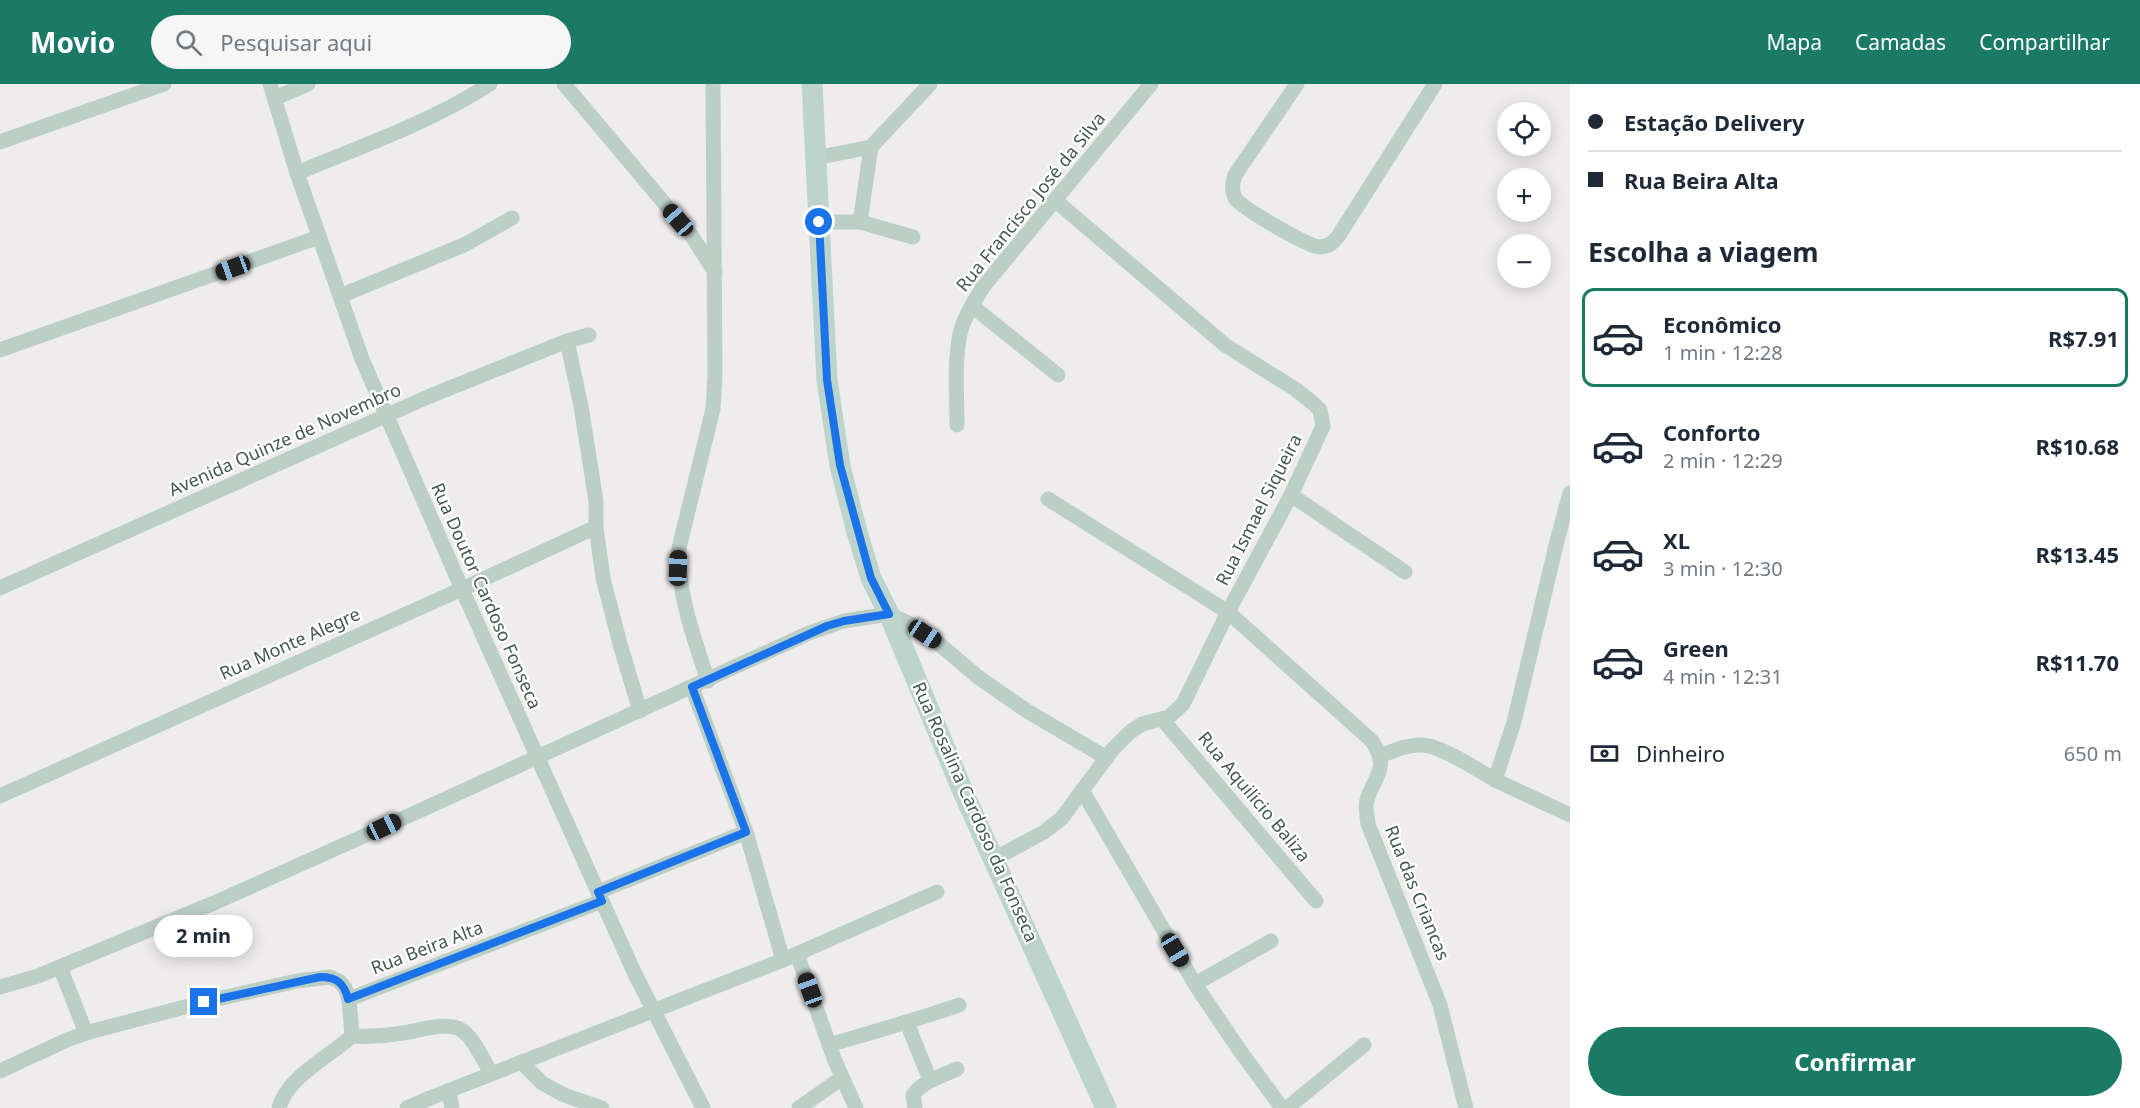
<!DOCTYPE html>
<html lang="pt">
<meta charset="utf-8">
<style>
:root{--surface:#fff;--page:#f6f6f7;--text:#1f2937;--muted:#747a83;--line:#e0e1e3;--accent:#1b7a66}
body{margin:0;font-family:"Noto Sans",sans-serif;background:var(--page);color:var(--text);height:100vh;display:flex;flex-direction:column;font-size:22px;white-space:nowrap}
*{box-sizing:border-box;margin:0}
p{font-size:20px;color:var(--muted)}
.icon{flex:none;width:33px;height:33px;fill:none;stroke:currentColor;stroke-width:2;stroke-linecap:round;stroke-linejoin:round}
.map{position:relative;flex:1;overflow:hidden}
.drawer{display:flex;flex-direction:column;background:var(--surface);width:570px}
.drawer>*{flex:none}
.banner{display:grid;align-content:center;height:132px;padding:0 18px;background:var(--surface)}
.tools{position:absolute;left:1497px;top:18px;display:grid;gap:12px}
.tools a{display:grid;place-items:center;width:54px;height:54px;border-radius:50%;background:var(--surface);box-shadow:0 3px 15px #0003;font-size:30px}
.end{position:absolute;width:27px;height:27px;margin:-14px;border:8px solid #1a73e8;background:#fff;box-shadow:0 0 0 3px #fff}
.from{border-radius:50%}
.bubble{position:absolute;height:42px;border-radius:21px;background:var(--surface);box-shadow:0 3px 15px #0003;font-size:20px;font-weight:700;line-height:42px;text-align:center}
.car{position:absolute;width:18px;height:36px;margin:-18px -9px;border-radius:8px;box-shadow:0 0 4px 2px #0007;background:linear-gradient(#222 24%,#8ab4d8 0 40%,#222 0 76%,#8ab4d8 0 86%,#222 0)}
.banner b{display:flex;align-items:center;gap:21px;height:57px;font-size:22px}
.banner b+b{border-top:2px solid var(--line)}
.banner i{width:15px;height:15px;background:var(--text)}
ul{padding:0;list-style:none}
li{display:flex;align-items:center;gap:18px;height:99px;margin:0 12px 9px;padding:0 6px;border:3px solid transparent;border-radius:12px}
li div{flex:1}
li b{display:block;font-size:22px}
li em{font-style:normal;font-weight:700}
li.on{border-color:var(--accent)}
li>.icon{width:54px;height:54px;stroke-width:1.5}
h2{padding:0 18px;font-size:27px;line-height:72px}
.pay{display:flex;align-items:center;gap:15px;height:66px;padding:0 18px;font-size:22px}
.pay p{margin-inline-start:auto}
.button{display:flex;gap:12px;margin-top:auto;padding:12px 18px}
.button a{flex:1;height:69px;border-radius:36px;background:var(--accent);color:#fff;font-size:24px;font-weight:700;line-height:69px;text-align:center}
header{display:flex;align-items:center;gap:36px;box-sizing:border-box;height:84px;padding:0 30px;background:var(--accent);color:#fff}
header strong{font-size:28px}
nav{display:flex;gap:33px;margin-inline-start:auto;font-size:21px}
.search{width:420px;height:54px;background:var(--page);display:flex;align-items:center;gap:15px;box-sizing:border-box;padding:0 21px;border-radius:33px;color:var(--muted);font-size:22px}
main{display:flex;flex:1;min-height:0}
.map>svg:first-child{display:block}
</style>
<header>
<strong>Movio</strong>
<div class="search"><svg class="icon" aria-label="search" viewBox="0 0 24 24"><circle cx="10" cy="10" r="6"/><path d="M15 15l6 6"/></svg>Pesquisar aqui</div>
<nav><a>Mapa</a><a>Camadas</a><a>Compartilhar</a></nav>
</header>
<main>
<div class="map">
<svg width="1570" height="1024" viewBox="0 0 1570 1024">
<rect width="100%" height="100%" fill="#efecee"/>
<g fill="none" stroke-linecap="round" stroke-linejoin="round">
<g stroke="#bccfc7" stroke-width="15">
<path d="M270,0L297,89L362,275L462,505L602,817L635,890L703,1024"/>
<path d="M564,0L691,151L715,188"/>
<path d="M1297,0L1235,91C1232,99 1231,106 1235,114C1242,124 1308,163 1320,163C1330,162 1334,158 1339,151L1435,0"/>
<path d="M275,14L308,0"/>
<path d="M0,58L164,0"/>
<path d="M871,63L930,0"/>
<path d="M815,74L871,63L860,138"/>
<path d="M297,89C362,62 431,38 490,0"/>
<path d="M819,138H860L913,153"/>
<path d="M340,212L464,161L512,134"/>
<path d="M972,222L1058,291"/>
<path d="M567,257L581,322L596,417V443L603,494L620,560L640,627"/>
<path d="M0,266L319,153"/>
<path d="M957,341C957,311 954,279 960,250C964,233 974,218 983,203L1151,0"/>
<path d="M1570,409L1558,453L1514,638L1495,696L1570,731"/>
<path d="M1291,411L1405,488"/>
<path d="M1048,415L1228,528L1372,657C1390,685 1375,690 1367,716C1365,723 1367,732 1368,740L1440,921L1466,1024"/>
<path d="M0,504L430,312L567,257L589,251"/>
<path d="M708,597C694,554 677,509 679,464L713,325L715,291L713,0"/>
<path d="M692,603L746,748L783,876"/>
<path d="M1162,635L1316,817"/>
<path d="M1380,672C1393,667 1408,660 1422,661C1440,661 1478,686 1495,696"/>
<path d="M1082,706L1195,900L1238,964L1282,1024"/>
<path d="M0,712L462,505L596,443"/>
<path d="M994,775L1044,748L1062,734L1112,666L1130,648L1142,640L1169,633L1183,620L1228,528L1291,411L1323,342L1320,326L1314,320L1295,305L1225,261L1056,117"/>
<path d="M598,808L746,748"/>
<path d="M797,870L835,977L856,1024"/>
<path d="M60,883L86,949"/>
<path d="M1195,900L1271,857"/>
<path d="M0,903L38,892L214,819L384,743L809,549L844,537L889,530L912,541L938,559L978,593L1027,627L1107,674"/>
<path d="M907,939L930,996"/>
<path d="M352,952C369,953 386,952 403,949C418,947 449,936 463,947C475,956 483,976 491,989"/>
<path d="M829,961C873,948 916,936 959,921"/>
<path d="M521,978L542,999L564,1011L602,1024"/>
<path d="M0,987L69,955L93,947L204,918L297,897L330,893L339,897L345,904L349,915L602,817"/>
<path d="M449,1007L452,1024"/>
<path d="M279,1024C287,993 329,973 352,952L349,915"/>
<path d="M407,1024L430,1014L783,876L937,808"/>
<path d="M799,1024L842,994"/>
<path d="M915,1024L913,1011C923,997 942,992 957,985"/>
<path d="M1287,1024L1364,961"/>
</g>
<path stroke="#bcd4cb" stroke-width="21" d="M812,0L827,296L840,382L857,448L871,494L889,530L964,710L1106,1024"/>
</g>
<g fill="none" stroke-linecap="round" stroke-linejoin="round">
<path stroke="#1a73e8" stroke-width="8" d="M204,918L320,893C337,893 344,899 348,915L602,817L598,808L746,748L692,603L827,542L844,537L889,530L871,494L840,381L827,296L819,138"/>
</g>
<g text-anchor="middle" stroke-width="4.5" stroke-linejoin="round" paint-order="stroke">
<g font-size="18" fill="#445951" stroke="#fff">
<text transform="translate(1031 118) rotate(-51)" y="6">Rua Francisco José da Silva</text>
<text transform="translate(285 356) rotate(-24)" y="6">Avenida Quinze de Novembro</text>
<text transform="translate(1259 426) rotate(-63)" y="6">Rua Ismael Siqueira</text>
<text transform="translate(486 512) rotate(66)" y="6">Rua Doutor Cardoso Fonseca</text>
<text transform="translate(290 560) rotate(-24)" y="6">Rua Monte Alegre</text>
<text transform="translate(1254 713) rotate(50)" y="6">Rua Aquilicio Baliza</text>
<text transform="translate(975 728) rotate(66)" y="6">Rua Rosalina Cardoso da Fonseca</text>
<text transform="translate(1417 809) rotate(68)" y="6">Rua das Criancas</text>
<text transform="translate(427 864) rotate(-21)" y="6">Rua Beira Alta</text>
</g>
</g>
</svg>
<div class="tools">
<a><svg class="icon" aria-label="locate" viewBox="0 0 24 24"><circle cx="12" cy="12" r="6"/><path d="M12 2v4M12 18v4M2 12h4M18 12h4"/></svg></a>
<a>+</a>
<a>−</a>
</div>
<i class="end from" style="left:819px;top:138px"></i>
<i class="end" style="left:204px;top:918px"></i>
<div class="bubble" style="left:154px;top:831px;width:99px">2 min</div>
<i class="car" style="left:678px;top:136px;rotate:319deg"></i>
<i class="car" style="left:233px;top:184px;rotate:250deg"></i>
<i class="car" style="left:678px;top:484px;rotate:2deg"></i>
<i class="car" style="left:925px;top:550px;rotate:124deg"></i>
<i class="car" style="left:384px;top:743px;rotate:65deg"></i>
<i class="car" style="left:1175px;top:866px;rotate:149deg"></i>
<i class="car" style="left:810px;top:906px;rotate:340deg"></i>
</div>
<section class="drawer">
<div class="banner">
<b><i class="from"></i>Estação Delivery</b>
<b><i></i>Rua Beira Alta</b>
</div>
<h2>Escolha a viagem</h2>
<ul>
<li class="on"><svg class="icon" aria-label="car" viewBox="0 0 24 24"><path d="M5 17H2v-5l4-1 3-4h7l3 4 3 1v5h-3M9 17h6M6 11h13"/><circle cx="7" cy="17" r="2"/><circle cx="17" cy="17" r="2"/></svg><div><b>Econômico</b><p>1 min · 12:28</p></div><em>R$7.91</em></li>
<li><svg class="icon" aria-label="car" viewBox="0 0 24 24"><path d="M5 17H2v-5l4-1 3-4h7l3 4 3 1v5h-3M9 17h6M6 11h13"/><circle cx="7" cy="17" r="2"/><circle cx="17" cy="17" r="2"/></svg><div><b>Conforto</b><p>2 min · 12:29</p></div><em>R$10.68</em></li>
<li><svg class="icon" aria-label="car" viewBox="0 0 24 24"><path d="M5 17H2v-5l4-1 3-4h7l3 4 3 1v5h-3M9 17h6M6 11h13"/><circle cx="7" cy="17" r="2"/><circle cx="17" cy="17" r="2"/></svg><div><b>XL</b><p>3 min · 12:30</p></div><em>R$13.45</em></li>
<li><svg class="icon" aria-label="car" viewBox="0 0 24 24"><path d="M5 17H2v-5l4-1 3-4h7l3 4 3 1v5h-3M9 17h6M6 11h13"/><circle cx="7" cy="17" r="2"/><circle cx="17" cy="17" r="2"/></svg><div><b>Green</b><p>4 min · 12:31</p></div><em>R$11.70</em></li>
</ul>
<div class="pay"><svg class="icon" aria-label="cash" viewBox="0 0 24 24"><path d="M3 7h18v10H3z"/><circle cx="12" cy="12" r="2"/></svg>Dinheiro<p>650 m</p></div>
<div class="button"><a>Confirmar</a></div>
</section>
</main>
